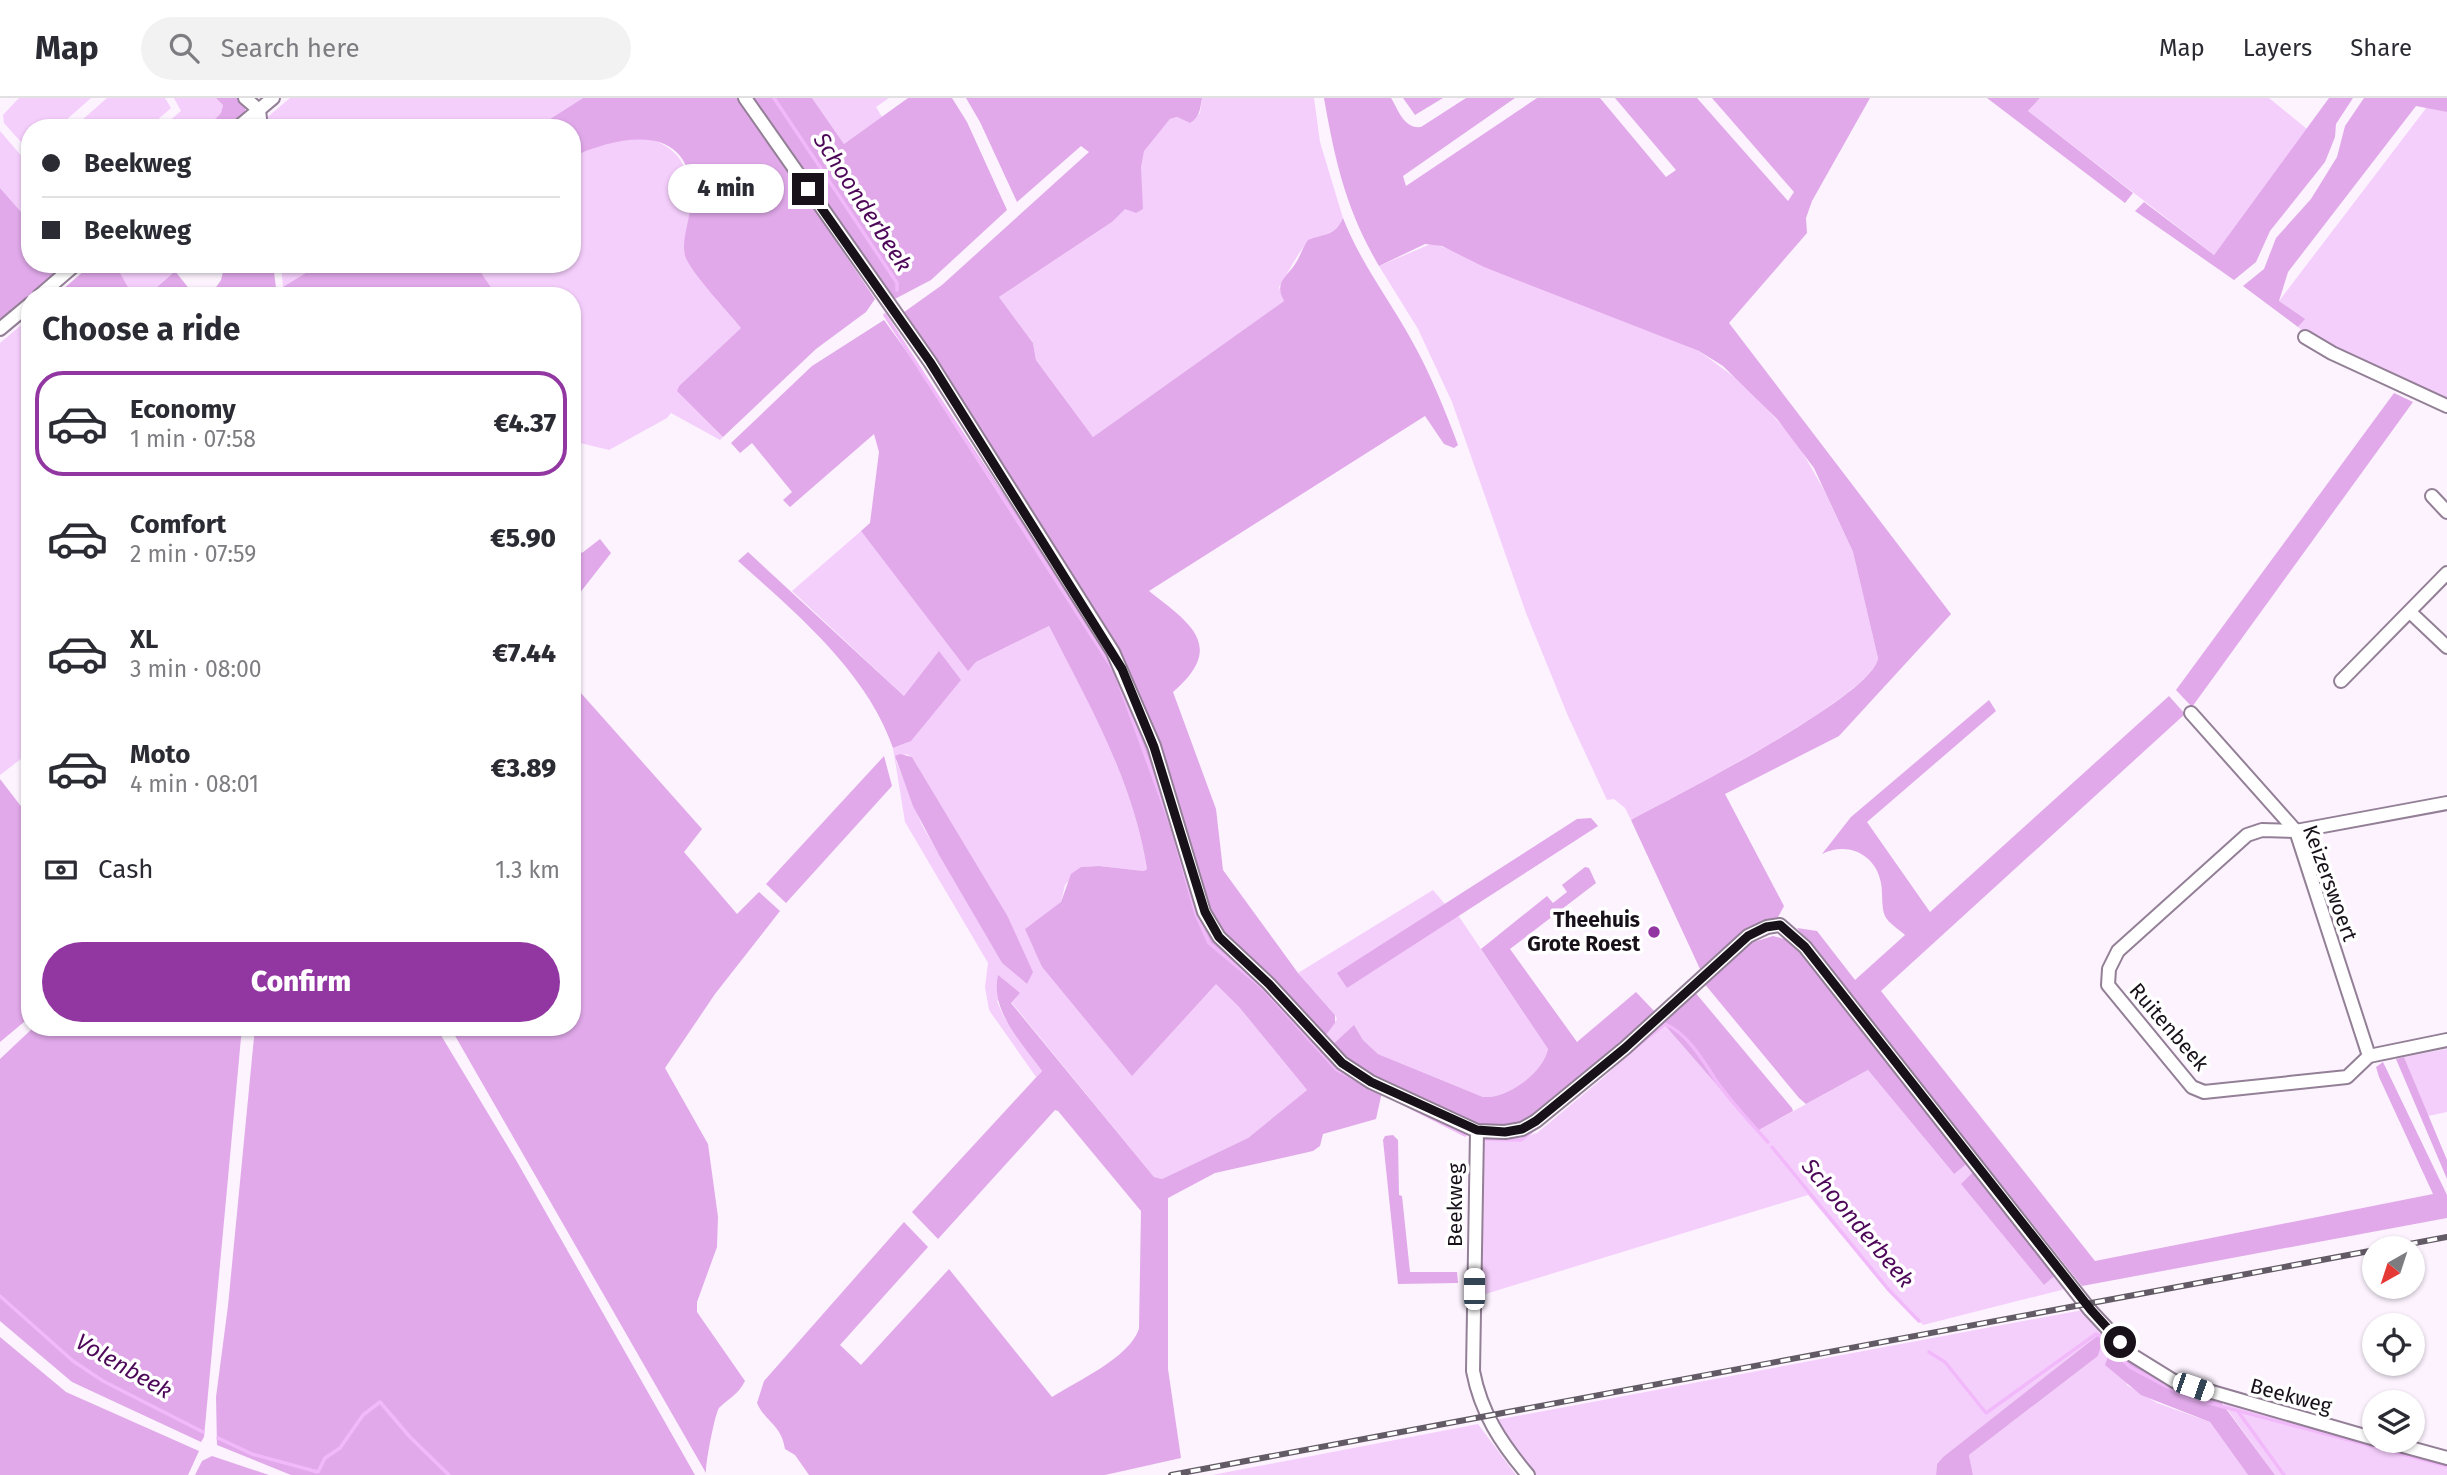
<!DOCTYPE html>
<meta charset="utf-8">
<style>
:root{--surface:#fff;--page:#f2f2f3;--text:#2b2b33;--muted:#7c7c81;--line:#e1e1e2;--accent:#9237a2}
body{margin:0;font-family:"Fira Sans",sans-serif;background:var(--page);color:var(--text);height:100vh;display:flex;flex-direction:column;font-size:26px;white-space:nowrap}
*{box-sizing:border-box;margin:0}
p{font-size:23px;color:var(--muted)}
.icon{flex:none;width:38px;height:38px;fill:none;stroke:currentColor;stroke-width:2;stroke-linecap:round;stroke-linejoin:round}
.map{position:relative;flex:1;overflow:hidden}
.drawer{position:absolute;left:21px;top:189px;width:560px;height:749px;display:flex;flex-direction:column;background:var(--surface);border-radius:28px;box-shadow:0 2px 5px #0004}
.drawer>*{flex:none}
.top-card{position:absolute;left:21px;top:21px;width:560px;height:154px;border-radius:28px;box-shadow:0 2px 5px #0004;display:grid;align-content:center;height:154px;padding:0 21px;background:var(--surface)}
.needle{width:46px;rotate:219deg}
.controls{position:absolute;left:2362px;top:1138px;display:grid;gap:14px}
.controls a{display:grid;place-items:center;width:63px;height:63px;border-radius:50%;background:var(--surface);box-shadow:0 2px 5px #0004;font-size:35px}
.end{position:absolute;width:32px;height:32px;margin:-16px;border:9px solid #18111a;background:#fff;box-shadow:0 0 0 4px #fff}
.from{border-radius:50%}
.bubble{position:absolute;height:49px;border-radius:24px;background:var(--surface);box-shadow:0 2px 5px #0004;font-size:23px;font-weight:800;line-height:49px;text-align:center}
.car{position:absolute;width:21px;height:42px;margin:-21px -10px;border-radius:9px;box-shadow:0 0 5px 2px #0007;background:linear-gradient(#fff 24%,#345 0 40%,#fff 0 76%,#345 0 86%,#fff 0)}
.top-card b{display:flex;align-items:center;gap:24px;height:66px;font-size:26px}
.top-card b+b{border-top:2px solid var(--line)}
.top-card i{width:18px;height:18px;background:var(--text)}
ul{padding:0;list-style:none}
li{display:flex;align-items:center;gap:21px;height:105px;margin:0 14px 10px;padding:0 7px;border:4px solid transparent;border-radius:28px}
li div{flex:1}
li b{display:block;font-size:26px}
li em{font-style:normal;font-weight:800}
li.on{border-color:var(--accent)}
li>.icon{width:63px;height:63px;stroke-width:1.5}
h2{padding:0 21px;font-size:32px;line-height:84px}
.pay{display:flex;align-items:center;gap:18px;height:77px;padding:0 21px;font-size:26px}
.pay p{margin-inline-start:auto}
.cta{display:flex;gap:14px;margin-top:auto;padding:14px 21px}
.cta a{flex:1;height:80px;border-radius:42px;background:var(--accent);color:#fff;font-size:28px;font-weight:800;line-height:80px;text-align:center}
header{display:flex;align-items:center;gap:42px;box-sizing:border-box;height:98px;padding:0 35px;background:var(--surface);border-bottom:2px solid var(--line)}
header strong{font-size:33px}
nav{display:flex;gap:38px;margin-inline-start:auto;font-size:24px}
.search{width:490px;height:63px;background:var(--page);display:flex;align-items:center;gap:18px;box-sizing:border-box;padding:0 24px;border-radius:38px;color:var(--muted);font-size:26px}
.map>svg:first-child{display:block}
</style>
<header>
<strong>Map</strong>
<div class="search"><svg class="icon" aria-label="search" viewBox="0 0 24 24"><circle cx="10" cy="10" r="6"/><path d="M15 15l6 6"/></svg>Search here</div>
<nav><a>Map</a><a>Layers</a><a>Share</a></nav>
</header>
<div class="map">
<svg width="2447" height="1377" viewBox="0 0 2447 1377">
<rect width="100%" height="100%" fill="#fcf3fe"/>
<g fill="#f5cffc" fill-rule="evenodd">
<path d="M19,0H91L57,30H30V54L4,25L3,17Z"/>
<path d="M107,0H165L171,10L148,30H73Z"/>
<path d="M174,0H216L223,7L221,15L206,30H161L181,13Z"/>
<path d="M290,0H583L536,30H265L264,22Z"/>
<path d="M812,0H889L876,9L882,19L844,46Z"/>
<path d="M1202,0H1314L1320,44L1343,120C1331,145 1317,132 1302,151C1294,162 1287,177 1279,189L1284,203L1093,339L1036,262L1033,245L999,199L1112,124C1131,104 1135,81 1143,55C1147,43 1163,31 1170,21L1177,19L1190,25L1200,15Z"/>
<path d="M2040,0H2269L2307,31L2214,157L2028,13Z"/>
<path d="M2427,9L2447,14V304L2309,238L2298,229L2304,221L2279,203Z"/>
<path d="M0,33L30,68V124L0,90Z"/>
<path d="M646,40C688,50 696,87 689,125C687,136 682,146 685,157C688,172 729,215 741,230L679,288L678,293L723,339L720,342L671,315L667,320L609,352L572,343V198H497L475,166H572V59C598,47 618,41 646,40Z"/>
<path d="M1433,145L1699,253L1745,287L1796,343L1824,392L1853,454L1878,560C1873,598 1673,699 1631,722L1625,710L1614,701L1607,702L1568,618L1526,515L1452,304L1418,231L1379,168Z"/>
<path d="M115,166H182L147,198H133Z"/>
<path d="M281,166H320L283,189Z"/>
<path d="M27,222L30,231V654L0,677V245Z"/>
<path d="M861,433L968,572L976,564L1049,528C1089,607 1133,682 1147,771L1144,773L1099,768L1081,769L1065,787L1061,804L1052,814L1027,829L1042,869L1132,977L1216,885L1239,909L1307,992L1248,1040L1162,1081L1154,1079L1011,904L1020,895L997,903L1004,919L1042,973L1036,979L989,912L985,889L988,865L905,724L893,650L908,644L904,598L792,493ZM906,656L912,659L1007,817L1027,886L1002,865L922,727L896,663Z"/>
<path d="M1433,792L1445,806L1338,876L1347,889L1458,817L1548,951C1543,975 1507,1001 1483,999L1378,956L1363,942L1354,928L1330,949L1323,941L1337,921L1335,917L1298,875Z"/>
<path d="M1662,924L1757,1033L1868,972L1953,1075L1969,1064L1975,1072L1962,1086L2044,1187L2058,1175L2069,1190L1923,1227L1888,1193L1808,1097L1479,1198L1484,1041L1507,1043L1537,1035L1604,979Z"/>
<path d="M2447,951V1014L2428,1018L2404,959Z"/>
<path d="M2088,1211L2114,1241L2127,1287L2157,1305L2210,1324L2248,1377H1973L1969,1357L2098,1258L2105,1232L1943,1359L1937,1366L1936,1377H1533L1490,1323Z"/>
<path d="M2219,1300L2447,1362V1377H2275Z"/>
<path d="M1478,1326L1516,1377H1212Z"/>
</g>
<g fill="#e1a9ea">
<path d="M216,0H240L246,8L245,14L229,30H206L221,15L223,7Z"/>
<path d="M583,0H739L875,201L866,214L816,251L723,339L677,293L679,288L741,230C729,215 690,174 685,158C681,142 690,122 691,105C696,24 624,35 572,59V30H536Z"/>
<path d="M754,0H812L844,46L908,0H952L967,24L1007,112L931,182L891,203Z"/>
<path d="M966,0H1202C1200,11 1200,19 1190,25L1177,19L1170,21L1144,53L1141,69L1143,111L1136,115L1125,111L1112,124L999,199L1033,245L1036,262L1093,339L1284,203C1273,183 1288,179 1297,163C1301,156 1303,149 1308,142C1326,135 1334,139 1343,120C1360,164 1389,201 1412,243C1430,275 1445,312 1458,347L1454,350L1444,346L1425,318L1149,493C1191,526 1226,548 1173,594L1216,711L1223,772L1298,875L1335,917V925L1323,941L1222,837L1208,812C1179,719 1156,623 1108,537L900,217L942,187L1089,54L1081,48L1017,104L980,24Z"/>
<path d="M1324,0H1391C1399,13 1404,31 1421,29L1466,0H1515L1403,78L1406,88L1537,0H1600L1666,79L1676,72L1615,0H1697L1788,103L1794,94L1712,0H1870L1812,103L1806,120L1807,135L1729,225L1951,516L1839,638L1725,696L1784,808L1777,821L1743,834L1700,871L1631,722C1673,699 1874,598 1878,560L1853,454L1814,370L1777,321L1723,268L1699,253L1484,169L1442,148L1425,146L1379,168C1346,112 1335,63 1324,0Z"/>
<path d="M1403,0H1443L1415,17Z"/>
<path d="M1987,0H2040L2028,13L2133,95L2125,105Z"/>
<path d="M2329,0H2353L2336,26L2335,39L2325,64L2270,133L2256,164L2234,182L2135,113L2144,104L2214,157Z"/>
<path d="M2364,0H2447V14L2416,8L2288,174L2279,203L2305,221L2298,229L2243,188L2264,171L2276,140L2311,101L2337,59L2345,28Z"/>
<path d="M0,90L30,124V166H67L0,223Z"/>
<path d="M92,166H115L133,198H55Z"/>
<path d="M225,166H273L277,198H210L221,182Z"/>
<path d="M320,166H475L497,198H285L283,189Z"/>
<path d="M175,173L195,198H147Z"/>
<path d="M884,222L941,301L1109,556L1138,621L1216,841L1382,994L1376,1021L1323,1036L1320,1048L1313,1053L1215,1075L1168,1100V1271L1181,1360L1105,1377H809L795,1357L785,1351C781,1326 765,1324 757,1305L764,1283L904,1124L928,1149L840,1247L861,1267L949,1171L1052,1299C1077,1283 1129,1260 1139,1231L1141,1113L1058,1013L1055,1012L938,1141L912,1114L1042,973C1022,945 990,913 998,877L1020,895L1011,905L1154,1079L1162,1081L1248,1040L1307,992L1239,909L1216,886L1132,978L1042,869L1025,831L1061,804L1071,776L1081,769L1099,768L1144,773L1147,771C1133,682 1089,607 1049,528L976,564L968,573L861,433L870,425L879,354L874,336L790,409L783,402L792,394L752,345L740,355L731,345L812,268Z"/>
<path d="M2394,295L2413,304L2192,609L2176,592Z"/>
<path d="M600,441L611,455L572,505V443L582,455Z"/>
<path d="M748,454L904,598L939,553L961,582L911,643L893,650C867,574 796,515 738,463Z"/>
<path d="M572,585L702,731L684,754L737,816L759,794L780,813L715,896L665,970L708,1046L718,1119L717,1149L697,1204V1214L745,1283C738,1297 729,1300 719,1310C715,1315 705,1367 706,1375L450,929H572Z"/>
<path d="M2169,598L2185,616L1881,893L2095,1163L2433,1096L2379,979L2376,969L2383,964L2447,1097V1120L2082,1188L1797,830L1817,833L1855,882L1905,837C1900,832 1888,825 1885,818C1881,809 1883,795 1881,785C1876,756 1847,743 1822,756L1851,719L1989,602L1996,613L1867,724L1930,814Z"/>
<path d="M900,656L912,659L1007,817L1033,874L1027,886L1002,865L939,757L913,708L895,658Z"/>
<path d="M884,658L892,688L786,805L766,786Z"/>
<path d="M0,681L30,720V919L0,944Z"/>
<path d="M1591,720L1598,728L1347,890L1337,875L1577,721Z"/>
<path d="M1585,769L1589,770L1596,785L1510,851L1577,944L1636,894L1655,914C1621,946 1557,1017 1514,1028C1485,1036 1400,996 1373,981C1358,972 1344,959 1330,949L1354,927L1363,942L1378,956L1483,999C1507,1001 1543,975 1548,951L1481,851L1547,798L1553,805L1567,794L1562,787Z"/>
<path d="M1773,838L1792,843L1969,1064L1954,1076L1868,972L1806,1006L1799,1000L1703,884L1747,846Z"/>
<path d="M1694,893L1792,1010L1793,1013L1757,1033L1662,924Z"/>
<path d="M34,929H242L204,1339L201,1344L72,1284L0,1223V961Z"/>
<path d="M255,929H436L516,1062L695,1377H291L217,1347L216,1299L228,1208Z"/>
<path d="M2404,959L2447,1062V1081L2396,961Z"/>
<path d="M1393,1037L1398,1042L1399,1097L1402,1098L1410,1174H1457L1458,1185L1398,1186L1383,1042L1385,1038Z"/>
<path d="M1975,1072L2058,1175L2044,1187L1961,1086Z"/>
<path d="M2106,1231L2098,1258L1969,1357L1973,1377H1936L1937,1366L1943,1359Z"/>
<path d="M0,1239L66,1294L199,1353L188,1377H0Z"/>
<path d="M2114,1241L2133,1261L2218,1300L2275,1377H2248L2210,1324L2141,1297L2105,1267Z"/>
<path d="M212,1358L269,1377H195L202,1363Z"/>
</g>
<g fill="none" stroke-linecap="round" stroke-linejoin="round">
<g stroke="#f1b9fa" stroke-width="3.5">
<path d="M774,0L897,185V192"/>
<path d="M885,217L1115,574L1172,730L1196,816L1209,845L1264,891L1337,972L1465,1037"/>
<path d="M1634,950L1665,926C1687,935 1703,962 1715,981C1730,1003 1750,1024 1768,1044"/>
<path d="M1482,1041L1521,1042L1622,960"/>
<path d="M1772,1049L1888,1191L1919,1223"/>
<path d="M0,1198L73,1263L103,1283L203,1334"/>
<path d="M2109,1248L2130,1269L2186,1299L2447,1368"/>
<path d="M1929,1254L1945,1264L1986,1315L2096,1236L2102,1239"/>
<path d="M2237,1312L2284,1377"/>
<path d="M218,1340L252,1356L318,1374L325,1360L340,1350L363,1317L380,1304L410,1339L449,1377"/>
</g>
<g stroke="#937f96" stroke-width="16">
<g id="minor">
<path d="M245,0L259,12L261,30"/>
<path d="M745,0L930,264L1113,554L1154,648L1204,814L1219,839L1269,886L1342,965L1371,984L1477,1033L1505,1034L1522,1031L1536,1023L1625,950L1748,838L1767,829L1780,827L1805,849L2090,1212L2132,1257L2174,1283L2375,1341"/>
<path d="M237,30L273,0"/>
<path d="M39,198L76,166"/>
<path d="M0,231L30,206"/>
<path d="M2305,239L2332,255L2447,308"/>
<path d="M2432,398L2447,414"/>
<path d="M2410,514L2447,549"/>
<path d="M2341,583L2447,475"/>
<path d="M2191,615L2296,733L2369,958"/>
<path d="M2369,958L2347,979L2204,994L2192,989L2108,887L2109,871L2118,853L2247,737L2262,732L2296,733L2447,705"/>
<path d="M2369,958L2447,942"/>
<path d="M1477,1033L1473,1273C1481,1315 1501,1345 1528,1377"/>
<path d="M2381,1342L2447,1360"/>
</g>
</g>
<use href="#minor" stroke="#fff" stroke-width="12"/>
<g stroke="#625a64" stroke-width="6">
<g id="rail">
<path d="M2388,1150L2447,1139"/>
<path d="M1171,1377L2375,1152"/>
</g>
</g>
<use href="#rail" stroke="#fff" stroke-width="3.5" stroke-dasharray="10" stroke-linecap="butt"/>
</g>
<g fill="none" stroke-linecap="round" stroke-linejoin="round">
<path stroke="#18111a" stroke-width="9" d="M808,91L930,264L1122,571L1154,649L1205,814L1219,839L1269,886L1342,965L1371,984L1477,1032L1505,1034L1522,1031L1536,1023L1625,950L1748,838L1766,829L1780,827L1805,849L2091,1212L2120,1244"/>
</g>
<circle fill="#9237a2" stroke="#fff" stroke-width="2.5" cx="1654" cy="834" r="7"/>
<g text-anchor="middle" stroke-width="7" stroke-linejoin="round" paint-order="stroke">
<g font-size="21" fill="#18111a" stroke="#fff">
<text transform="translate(2330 785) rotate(70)" y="7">Keizerswoert</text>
<text transform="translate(2169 929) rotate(49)" y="7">Ruitenbeek</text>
<text transform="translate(1455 1107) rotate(-90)" y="7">Beekweg</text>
<text transform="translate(2291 1298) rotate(15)" y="7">Beekweg</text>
</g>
<g font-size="21" font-weight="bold" fill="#18111a" stroke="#fff" text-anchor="end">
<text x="1640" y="829">Theehuis<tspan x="1640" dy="24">Grote Roest</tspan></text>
</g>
<g font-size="23" font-style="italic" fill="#4d0758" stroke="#fff">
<text transform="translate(863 104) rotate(57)" y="8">Schoonderbeek</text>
<text transform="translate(1858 1125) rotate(50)" y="8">Schoonderbeek</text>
<text transform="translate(124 1268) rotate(30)" y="8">Volenbeek</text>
</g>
</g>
</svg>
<div class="controls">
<a><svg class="needle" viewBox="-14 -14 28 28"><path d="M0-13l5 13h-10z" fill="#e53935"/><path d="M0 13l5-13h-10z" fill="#7c7c81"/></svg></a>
<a><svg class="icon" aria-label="locate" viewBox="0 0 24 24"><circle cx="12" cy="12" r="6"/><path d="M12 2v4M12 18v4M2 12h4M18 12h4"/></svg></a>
<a><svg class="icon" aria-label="layers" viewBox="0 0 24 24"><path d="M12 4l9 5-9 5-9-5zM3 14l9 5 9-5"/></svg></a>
</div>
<i class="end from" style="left:2120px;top:1244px"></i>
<i class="end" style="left:808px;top:91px"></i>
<div class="bubble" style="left:668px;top:66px;width:116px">4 min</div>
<i class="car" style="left:1474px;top:1191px;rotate:0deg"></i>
<i class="car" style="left:2193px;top:1289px;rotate:109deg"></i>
<div class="top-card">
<b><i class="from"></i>Beekweg</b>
<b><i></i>Beekweg</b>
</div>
<section class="drawer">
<h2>Choose a ride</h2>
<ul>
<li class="on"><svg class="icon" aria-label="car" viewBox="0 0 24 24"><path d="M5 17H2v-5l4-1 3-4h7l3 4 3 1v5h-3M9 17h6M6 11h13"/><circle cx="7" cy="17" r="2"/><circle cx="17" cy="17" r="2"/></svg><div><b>Economy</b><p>1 min · 07:58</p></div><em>€4.37</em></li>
<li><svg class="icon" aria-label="car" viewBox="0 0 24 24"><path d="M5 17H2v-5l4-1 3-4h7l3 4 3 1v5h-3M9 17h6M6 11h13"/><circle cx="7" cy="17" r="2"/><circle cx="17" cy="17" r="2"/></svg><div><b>Comfort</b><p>2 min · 07:59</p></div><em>€5.90</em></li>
<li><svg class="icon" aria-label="car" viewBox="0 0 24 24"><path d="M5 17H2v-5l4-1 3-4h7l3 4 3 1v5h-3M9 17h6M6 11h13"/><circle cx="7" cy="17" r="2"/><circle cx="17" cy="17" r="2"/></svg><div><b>XL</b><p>3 min · 08:00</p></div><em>€7.44</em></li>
<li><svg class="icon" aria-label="car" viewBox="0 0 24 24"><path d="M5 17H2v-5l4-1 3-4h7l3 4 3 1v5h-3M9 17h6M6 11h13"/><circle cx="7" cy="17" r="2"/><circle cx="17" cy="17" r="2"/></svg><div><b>Moto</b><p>4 min · 08:01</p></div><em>€3.89</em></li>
</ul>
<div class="pay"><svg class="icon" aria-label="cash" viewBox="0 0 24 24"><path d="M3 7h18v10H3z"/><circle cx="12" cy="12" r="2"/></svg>Cash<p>1.3 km</p></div>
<div class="cta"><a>Confirm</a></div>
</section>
</div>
